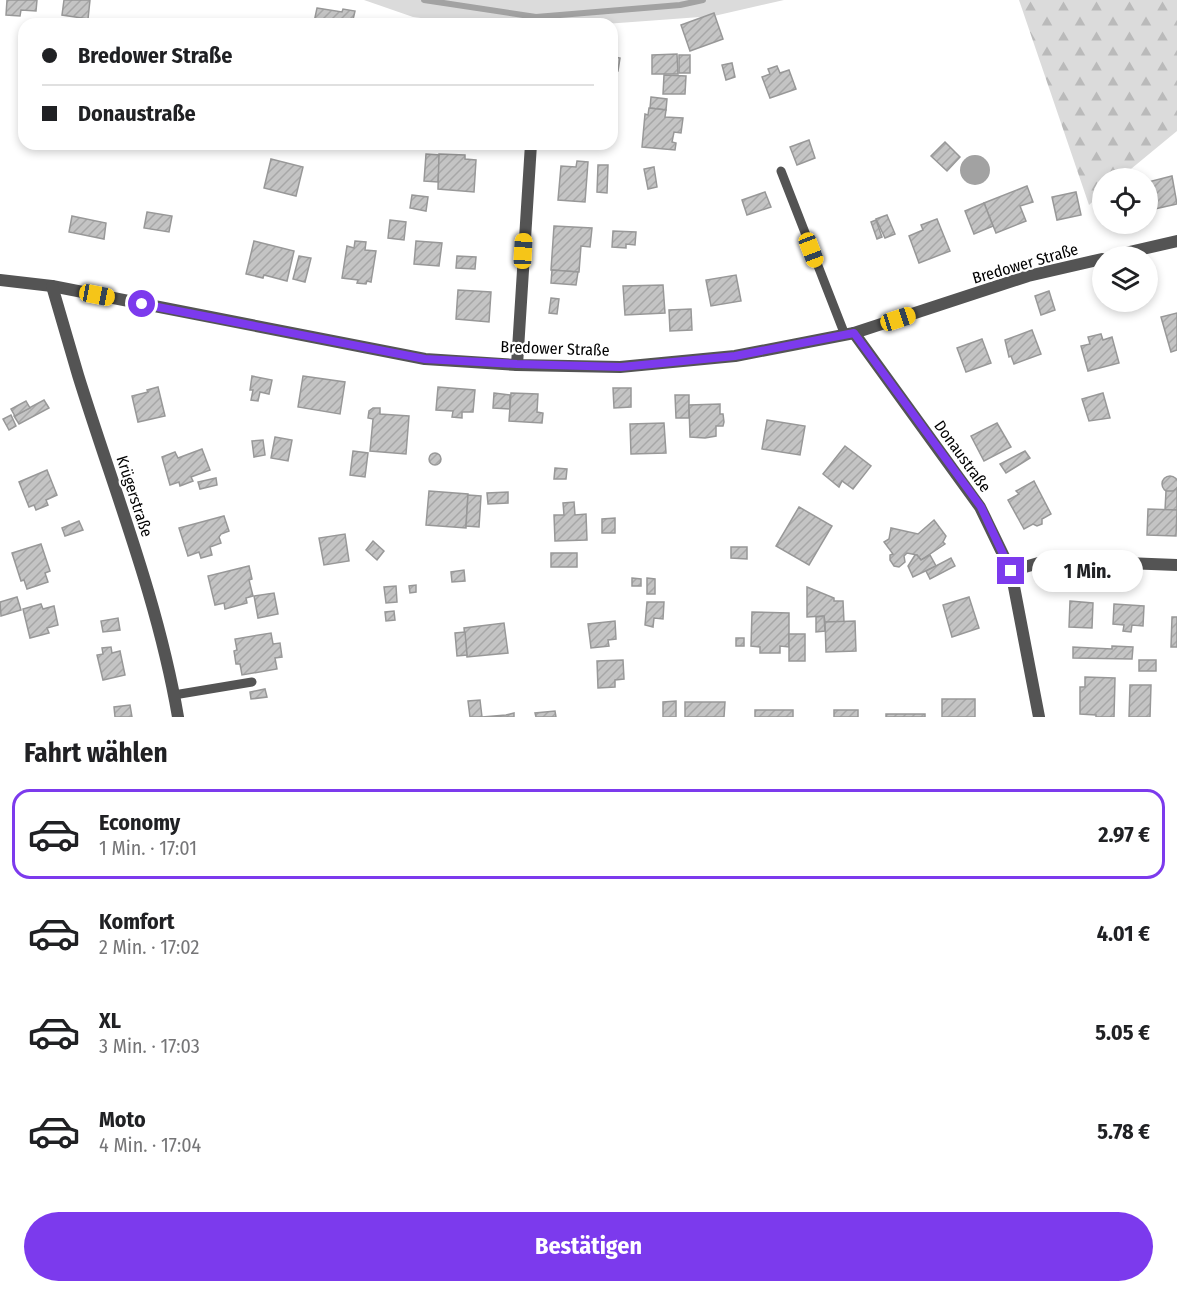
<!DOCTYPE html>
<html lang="de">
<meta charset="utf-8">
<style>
:root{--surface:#fff;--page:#f2f2f2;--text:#202124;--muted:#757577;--line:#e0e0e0;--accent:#7c3aed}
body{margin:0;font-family:"Fira Sans Condensed",sans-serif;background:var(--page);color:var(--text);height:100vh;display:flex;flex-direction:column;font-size:22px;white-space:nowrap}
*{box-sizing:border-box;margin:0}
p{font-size:20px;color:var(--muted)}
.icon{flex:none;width:33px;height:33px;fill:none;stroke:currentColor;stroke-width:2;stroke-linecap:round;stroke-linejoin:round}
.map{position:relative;height:717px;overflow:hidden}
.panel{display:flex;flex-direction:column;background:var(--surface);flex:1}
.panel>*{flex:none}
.guide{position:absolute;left:18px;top:18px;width:600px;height:132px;border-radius:18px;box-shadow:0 3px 9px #0003;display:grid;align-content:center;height:132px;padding:0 24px;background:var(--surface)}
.buttons{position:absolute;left:1092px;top:168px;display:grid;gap:12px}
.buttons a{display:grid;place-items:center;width:66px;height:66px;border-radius:50%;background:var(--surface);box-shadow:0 3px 9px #0003;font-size:30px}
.end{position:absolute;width:27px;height:27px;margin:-14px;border:8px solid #7c3aed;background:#fff;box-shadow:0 0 0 3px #fff}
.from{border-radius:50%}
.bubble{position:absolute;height:42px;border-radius:21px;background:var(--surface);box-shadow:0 3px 9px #0003;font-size:20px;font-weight:700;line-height:42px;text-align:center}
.car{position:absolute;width:18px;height:36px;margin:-18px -9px;border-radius:8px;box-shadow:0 0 4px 2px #0007;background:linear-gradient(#f5c518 24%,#345 0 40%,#f5c518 0 76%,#345 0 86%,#f5c518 0)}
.guide b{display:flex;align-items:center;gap:21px;height:57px;font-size:22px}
.guide b+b{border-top:2px solid var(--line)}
.guide i{width:15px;height:15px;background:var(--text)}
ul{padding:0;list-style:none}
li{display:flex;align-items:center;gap:18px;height:90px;margin:0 12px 9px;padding:0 12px;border:3px solid transparent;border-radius:18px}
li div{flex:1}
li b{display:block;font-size:22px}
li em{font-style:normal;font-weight:700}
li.active{border-color:var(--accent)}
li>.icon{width:54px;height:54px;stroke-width:1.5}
h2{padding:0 24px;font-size:27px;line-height:72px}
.primary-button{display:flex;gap:12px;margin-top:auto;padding:12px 24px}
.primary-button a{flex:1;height:69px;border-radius:36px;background:var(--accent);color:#fff;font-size:24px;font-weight:700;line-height:69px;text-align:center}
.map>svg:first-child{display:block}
</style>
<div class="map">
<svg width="1177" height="717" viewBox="0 0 1177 717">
<defs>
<pattern id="forest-firs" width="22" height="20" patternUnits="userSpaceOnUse" patternTransform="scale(1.5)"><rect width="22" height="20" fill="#dbdbdb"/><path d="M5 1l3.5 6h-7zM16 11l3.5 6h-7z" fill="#bababa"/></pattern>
<pattern id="building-hatch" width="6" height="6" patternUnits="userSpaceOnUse" patternTransform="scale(1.5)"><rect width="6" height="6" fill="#c4c4c4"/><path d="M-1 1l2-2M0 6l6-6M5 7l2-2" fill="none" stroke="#a7a7a7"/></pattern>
</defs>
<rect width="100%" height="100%" fill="#fff"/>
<path fill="#dbdbdb" d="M364,0H784L714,16L605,24H467L413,17Z"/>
<path fill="url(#forest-firs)" d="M1019,0H1177V131L1120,178H1102V193L1089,205Z"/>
<circle fill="#a2a2a2" cx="975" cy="170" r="15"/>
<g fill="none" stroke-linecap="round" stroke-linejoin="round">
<path stroke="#a2a2a2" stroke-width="6" d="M424,0L536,17L680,5L703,0"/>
</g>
<g fill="url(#building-hatch)" stroke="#989898" stroke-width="1.5">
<path d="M7,0H37L36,11L21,10L20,16L6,15Z"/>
<path d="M64,0H90L88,19L62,15Z"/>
<path d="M317,8L342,12L343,9L355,11L352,24L314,22Z"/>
<path d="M714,13L723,39L690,51L681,25Z"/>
<path d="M612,45H616L615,57L620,58L618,71H614L612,83Z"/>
<path d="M677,54L678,74H652V55Z"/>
<rect x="679" y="55" width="11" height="18"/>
<path d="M732,63L735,77L726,80L722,65Z"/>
<path d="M777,66L780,73L789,70L796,89L770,98L762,77L770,74L768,69Z"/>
<path d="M664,75L686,76L685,94H663Z"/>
<path d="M651,97L667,99L666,110L650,108Z"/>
<path d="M649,108L666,110L665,117L683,118L681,133L674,132L672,142L676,143L675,150L642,147L645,114L648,115Z"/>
<path d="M809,140L815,158L797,165L790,147Z"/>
<path d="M945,142L960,157L947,171L931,156Z"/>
<path d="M426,154L440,155L438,182L424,181Z"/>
<path d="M439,154L465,155V159L476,160L474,192L438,189Z"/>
<path d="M271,159L303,167L296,196L264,188Z"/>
<path d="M577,161L588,162L585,202L558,200L561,166L576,167Z"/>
<path d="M598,165H608L607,193L597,192Z"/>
<path d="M654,167L657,187L648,189L644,169Z"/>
<path d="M1172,176L1177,204L1150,210L1148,182Z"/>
<path d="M1027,186L1033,202L1020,206L1026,221L996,233L984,203Z"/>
<path d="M765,192L771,207L747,215L742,200Z"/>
<path d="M1076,192L1081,215L1057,220L1052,197Z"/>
<path d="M412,195L428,197L426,211L410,208Z"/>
<path d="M984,203L993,226L974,234L965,211Z"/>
<path d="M147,212L172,216L169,232L144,228Z"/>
<path d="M887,215L895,234L885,238L876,219Z"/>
<path d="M72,216L106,223L104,239L69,232Z"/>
<path d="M937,219L950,251L919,263L909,236L923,230L921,225Z"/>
<path d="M390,220L406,222L404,240L388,238Z"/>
<path d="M876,220L882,237L877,239L871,222Z"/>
<path d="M554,226L592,228L590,247L581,246L579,272L551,270Z"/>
<path d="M613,231L636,232L635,245L626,244V248L612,247Z"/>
<path d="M254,241L294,251L287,281L264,275L263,278L246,274Z"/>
<path d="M355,241L366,242L365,250L376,251L371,282L367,281L366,284L357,283L358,280L342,278L347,246L354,248Z"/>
<path d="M416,241L442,243L439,266L414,264Z"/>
<path d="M299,256L311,258L305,282L293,279Z"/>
<path d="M457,256L476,257L475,269L456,268Z"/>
<path d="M552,270L578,272L576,285L551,283Z"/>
<path d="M736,275L741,301L711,306L706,280Z"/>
<path d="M663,285L665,313L625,315L623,286Z"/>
<path d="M458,290L491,292L489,322L456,319Z"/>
<path d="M1049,291L1055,310L1041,315L1035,296Z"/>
<path d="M551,298L559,299L557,314L549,313Z"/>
<path d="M691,309L692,330L670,331L669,310Z"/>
<path d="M1177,313V350L1171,352L1161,317Z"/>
<path d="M1032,330L1041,354L1014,364L1011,356L1009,357L1005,340Z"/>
<path d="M1101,334L1103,340L1112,337L1119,363L1088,371L1081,346L1090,344L1088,337Z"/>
<path d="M982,339L991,363L966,372L957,348Z"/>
<path d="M252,376L272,380L269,394L260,392L258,401L251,400L253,390H250Z"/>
<path d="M303,376L345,382L340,414L298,407Z"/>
<path d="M158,387L165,416L138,422L132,396L148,392L147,390Z"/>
<path d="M438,387L475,390L473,412H462V418L452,417L453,411L436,410Z"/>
<path d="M613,388H631V407L614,408Z"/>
<path d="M494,393L510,395V409L493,408Z"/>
<path d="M511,393L538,394L537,412L543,413L542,423L509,421Z"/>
<path d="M1103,393L1110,418L1089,421L1082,399Z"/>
<path d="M675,395H689V418H676Z"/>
<path d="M44,400L49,408L19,424L14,416Z"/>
<path d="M26,401L30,408L15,416L11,409Z"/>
<path d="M720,404V414H723L724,422L723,426H716V436L705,438L690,437L689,405Z"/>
<path d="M373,408H380V414L409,416L406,454L370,451L373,419L368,418L369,411Z"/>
<path d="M11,415L16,426L9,430L3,419Z"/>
<path d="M767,420L805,426L800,455L762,449Z"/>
<path d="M664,423L666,453L631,454L630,424Z"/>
<path d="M997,423L1011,447L984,461L971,436Z"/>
<path d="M275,437L292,440L288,461L271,458Z"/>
<path d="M263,440L265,455L254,457L252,441Z"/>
<path d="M845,446L871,466L853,489L842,481L839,487L823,474Z"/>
<path d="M202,449L210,470L191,477L193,481L180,486L179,482L170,485L162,457L175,452L178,458Z"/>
<path d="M353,451L368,453L365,477L350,475Z"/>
<path d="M1025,451L1030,458L1006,473L1000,464Z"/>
<circle cx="435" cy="459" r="6"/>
<path d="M555,468L567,469L566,479H554Z"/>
<path d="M47,470L57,495L46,500L48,505L36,510L34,505L29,507L19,482Z"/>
<circle cx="1170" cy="484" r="8"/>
<path d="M216,478L217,485L200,489L198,482Z"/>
<path d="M1034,481L1051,514L1042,519V524L1037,526L1033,524L1024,529L1008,500L1019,494L1016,491Z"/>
<path d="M1177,488V510H1165L1166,491H1173Z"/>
<path d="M429,491L468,494L466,528L426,525Z"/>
<path d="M508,492V503L488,504L487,493Z"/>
<path d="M468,495L481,496L479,527L466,526Z"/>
<path d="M574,502L575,515L586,514L587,540L555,541L554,515H564L563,503Z"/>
<path d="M799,507L832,526L809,565L776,546Z"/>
<path d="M1148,509L1177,510L1176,536L1147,535Z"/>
<path d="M224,516L229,531L221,534L219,537L221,543L210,547L212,555L201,558L199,552L188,556L179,528Z"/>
<path d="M615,518V533H602V519Z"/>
<path d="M934,520L946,536L943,542L945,544L921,560L917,555L907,553L904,556L905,562L899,567L894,566L890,560V555L893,554L884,542L889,539L891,528L918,534Z"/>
<path d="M79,521L83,530L65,536L62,528Z"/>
<path d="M345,534L349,561L324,565L319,538Z"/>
<path d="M373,541L384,551L377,560L366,550Z"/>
<path d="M41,544L50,571L45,573L48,582L27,589L24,580L21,581L12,553Z"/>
<path d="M731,547H747V559L731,558Z"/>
<rect x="551" y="553" width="26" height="14"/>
<path d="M915,555H917L921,560L930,555L936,566L913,577L908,566Z"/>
<path d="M951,558L955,566L930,579L926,571Z"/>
<path d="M249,566L252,579L249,580L253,596L246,598L247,603L225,609L224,603L215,605L208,576Z"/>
<path d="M464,570L465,581L452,582L451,572Z"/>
<path d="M632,578L641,579V586H632Z"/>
<path d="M647,578L655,579V594H647Z"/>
<path d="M416,585V592L410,593L409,586Z"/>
<path d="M396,586L397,602L386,603L384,587Z"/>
<path d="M807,587L834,598V601H843L844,622H825L824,616L807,617Z"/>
<path d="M274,593L278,614L258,618L254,596Z"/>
<path d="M17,597L21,610L1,616L0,602Z"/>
<path d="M969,597L979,628L952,637L943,605Z"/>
<path d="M1070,601L1093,603L1092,628L1069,627Z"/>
<path d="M647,602H664L663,619L654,618L653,627L645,625Z"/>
<path d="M41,604L43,609L54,606L58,625L47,628L49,633L30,638L23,609Z"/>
<path d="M1114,604L1144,606L1143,626L1132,625L1131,632L1123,631L1124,625L1113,624Z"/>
<path d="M394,611L395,620L386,621L385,612Z"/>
<path d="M752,612L789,613V647L780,646V653H760V647L751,646Z"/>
<path d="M824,616L825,631L816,632V617Z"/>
<path d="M1172,617H1177V647H1171Z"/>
<path d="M118,618L120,630L103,632L101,621Z"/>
<path d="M615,621L616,639L608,640L609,646L591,648L588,624Z"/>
<path d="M855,621L856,651L826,652L825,622Z"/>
<path d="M504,623L508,653L467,657L464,628Z"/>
<path d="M465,632L467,655L457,656L455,633Z"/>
<path d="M271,633L273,644L280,643L282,657L275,658L277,669L242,675L240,664H236L234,651L237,650L235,639Z"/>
<rect x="789" y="634" width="16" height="27"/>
<rect x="736" y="638" width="8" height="8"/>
<path d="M1112,646L1133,647L1132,659L1073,658V647L1112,649Z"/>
<path d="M111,647L112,653L120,651L125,675L103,680L97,655L103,654L102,648Z"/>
<path d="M623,660L624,679L615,680V687L598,688L597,661Z"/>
<rect x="1139" y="660" width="17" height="11"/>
<path d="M1085,677L1115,678L1114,717H1096V715L1080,714V687H1085Z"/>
<path d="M1130,685H1151L1150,717H1129Z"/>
<path d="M265,689L267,697L251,699L250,692Z"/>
<rect x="942" y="699" width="33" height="18"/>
<path d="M480,700L482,717H470L468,701Z"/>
<path d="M676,701V717H663V702Z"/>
<path d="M685,702H725L724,717H685Z"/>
<path d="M130,705L132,717H115L114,707Z"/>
<rect x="755" y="710" width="38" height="7"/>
<rect x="834" y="710" width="24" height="7"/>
<path d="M555,711L556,717H536L535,713Z"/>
<path d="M514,713V717H482L506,715Z"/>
<rect x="886" y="714" width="39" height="3"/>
</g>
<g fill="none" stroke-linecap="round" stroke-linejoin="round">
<g stroke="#545454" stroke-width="9">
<path d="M781,171L845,335"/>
<path d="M174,695L252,682"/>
</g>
<g stroke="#545454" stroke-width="12">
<path d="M1112,256L1177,241"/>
<path d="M0,280L52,286L425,359L517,365L620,367L735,356L854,333L1028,276L1102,259"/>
<path d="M52,286C61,316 69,345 78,375C113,488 158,599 178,717"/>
<path d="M854,333L980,507L1011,571L1039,717"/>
<path d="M517,365L531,144"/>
<path d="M1011,571L1049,560L1177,565"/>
</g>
</g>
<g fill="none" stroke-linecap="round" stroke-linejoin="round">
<path stroke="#7c3aed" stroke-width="8" d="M142,304L425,359L517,364L621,367L735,356L854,333L981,507L1011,571"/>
</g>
<g text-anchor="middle" stroke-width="4.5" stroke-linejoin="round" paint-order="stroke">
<g font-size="16" fill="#000" stroke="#fff">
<text transform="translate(1025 263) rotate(-16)" y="6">Bredower Straße</text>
<text transform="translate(555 348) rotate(2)" y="6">Bredower Straße</text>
<text transform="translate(963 456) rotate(54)" y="6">Donaustraße</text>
<text transform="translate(135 496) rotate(72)" y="6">Krügerstraße</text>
</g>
</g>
</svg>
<div class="buttons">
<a><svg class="icon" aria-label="locate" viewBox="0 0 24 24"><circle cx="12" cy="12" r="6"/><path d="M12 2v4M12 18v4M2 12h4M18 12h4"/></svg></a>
<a><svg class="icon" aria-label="layers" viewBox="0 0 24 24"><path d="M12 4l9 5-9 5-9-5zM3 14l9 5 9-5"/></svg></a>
</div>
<i class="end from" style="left:142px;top:304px"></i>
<i class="end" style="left:1011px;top:571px"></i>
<div class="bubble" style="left:1032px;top:550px;width:111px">1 Min.</div>
<i class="car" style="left:811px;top:250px;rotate:159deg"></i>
<i class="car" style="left:523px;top:251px;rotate:3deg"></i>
<i class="car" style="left:97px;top:295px;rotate:101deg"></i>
<i class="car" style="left:898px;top:319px;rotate:72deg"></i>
<div class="guide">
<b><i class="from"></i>Bredower Straße</b>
<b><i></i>Donaustraße</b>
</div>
</div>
<section class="panel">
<h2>Fahrt wählen</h2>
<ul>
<li class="active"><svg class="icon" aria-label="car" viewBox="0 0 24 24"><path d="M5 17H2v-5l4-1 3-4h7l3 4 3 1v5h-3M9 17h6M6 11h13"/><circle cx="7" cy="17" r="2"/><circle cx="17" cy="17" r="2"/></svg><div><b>Economy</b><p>1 Min. · 17:01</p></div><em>2.97 €</em></li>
<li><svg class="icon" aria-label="car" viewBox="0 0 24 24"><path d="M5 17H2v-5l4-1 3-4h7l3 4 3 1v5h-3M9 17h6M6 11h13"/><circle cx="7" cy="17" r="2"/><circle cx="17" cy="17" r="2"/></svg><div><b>Komfort</b><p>2 Min. · 17:02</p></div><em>4.01 €</em></li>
<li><svg class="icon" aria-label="car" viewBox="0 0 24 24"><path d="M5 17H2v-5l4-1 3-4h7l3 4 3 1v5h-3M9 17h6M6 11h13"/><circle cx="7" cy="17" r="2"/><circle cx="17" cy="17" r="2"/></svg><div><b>XL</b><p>3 Min. · 17:03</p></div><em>5.05 €</em></li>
<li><svg class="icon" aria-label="car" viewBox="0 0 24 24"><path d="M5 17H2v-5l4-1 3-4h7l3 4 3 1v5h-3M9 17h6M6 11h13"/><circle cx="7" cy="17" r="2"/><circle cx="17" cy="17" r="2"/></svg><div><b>Moto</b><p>4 Min. · 17:04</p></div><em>5.78 €</em></li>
</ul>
<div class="primary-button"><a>Bestätigen</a></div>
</section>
